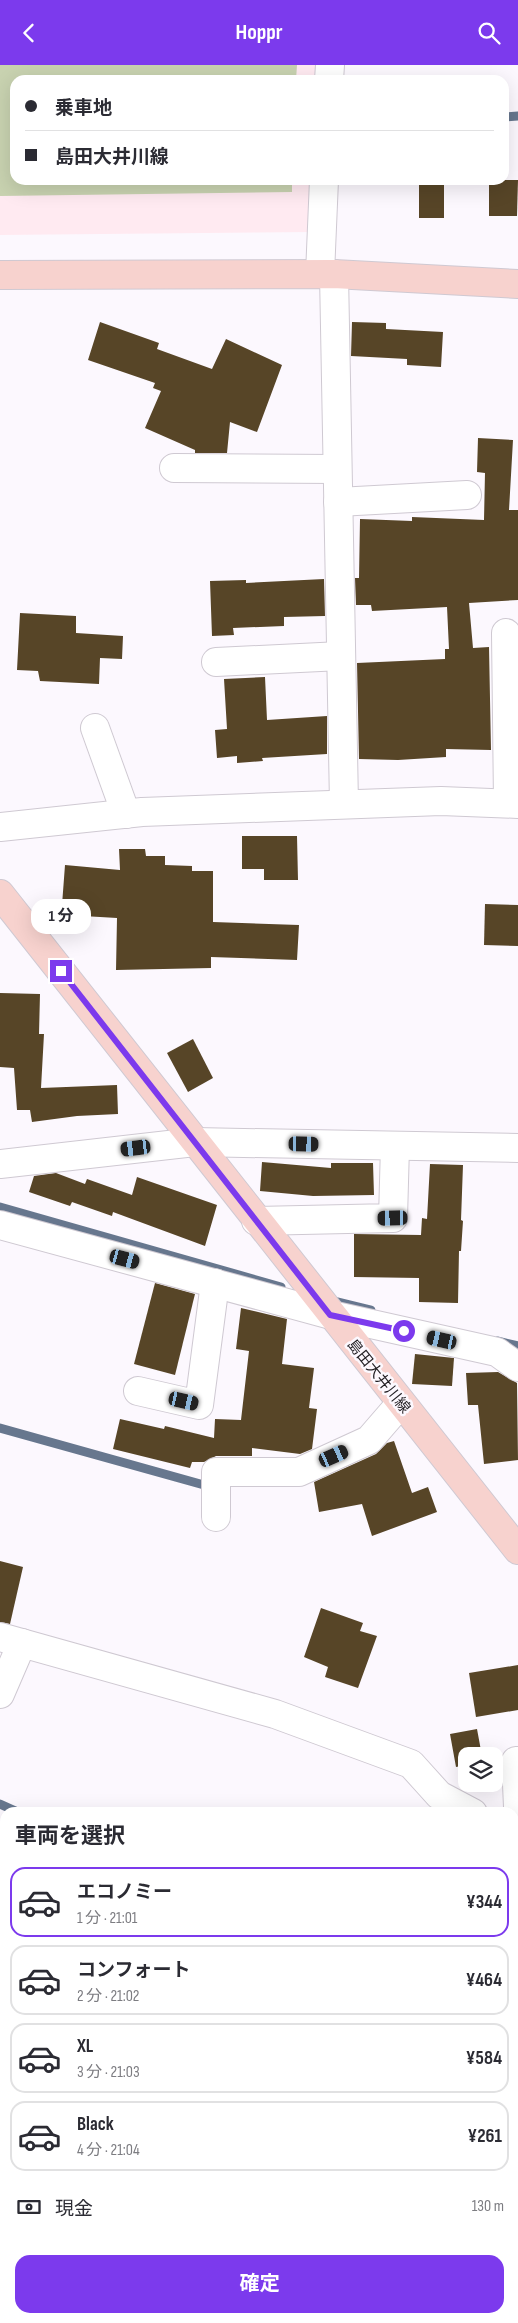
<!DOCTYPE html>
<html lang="ja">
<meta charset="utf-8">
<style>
:root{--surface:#fff;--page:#f2f2f3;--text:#2b2b33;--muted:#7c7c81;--line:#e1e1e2;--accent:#7c3aed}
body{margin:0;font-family:"Sofia Sans Condensed","Noto Sans JP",sans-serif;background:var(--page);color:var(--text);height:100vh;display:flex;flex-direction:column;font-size:19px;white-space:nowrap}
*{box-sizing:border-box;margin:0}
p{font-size:16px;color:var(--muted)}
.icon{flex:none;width:28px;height:28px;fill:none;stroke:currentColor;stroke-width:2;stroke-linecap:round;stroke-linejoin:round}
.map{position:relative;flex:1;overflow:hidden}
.panel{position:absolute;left:0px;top:1742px;width:519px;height:516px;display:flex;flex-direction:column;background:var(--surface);border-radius:15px 15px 0 0;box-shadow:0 5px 20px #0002}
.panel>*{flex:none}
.hud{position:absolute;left:10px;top:10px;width:499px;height:110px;border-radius:15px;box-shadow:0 5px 20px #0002;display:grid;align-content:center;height:110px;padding:0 15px;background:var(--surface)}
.fabs{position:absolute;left:458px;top:1682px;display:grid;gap:10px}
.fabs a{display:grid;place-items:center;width:45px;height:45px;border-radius:10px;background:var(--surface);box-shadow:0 5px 20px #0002;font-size:25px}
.end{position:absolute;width:22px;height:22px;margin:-11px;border:6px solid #7c3aed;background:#fff;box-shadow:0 0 0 2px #fff}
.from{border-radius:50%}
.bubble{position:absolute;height:35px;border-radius:15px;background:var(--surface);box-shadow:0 5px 20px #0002;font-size:16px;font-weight:700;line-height:35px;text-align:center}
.car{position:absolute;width:15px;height:30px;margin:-15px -8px;border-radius:6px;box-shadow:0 0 4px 1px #0007;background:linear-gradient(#222 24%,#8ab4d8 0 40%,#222 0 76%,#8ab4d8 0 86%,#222 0)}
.hud b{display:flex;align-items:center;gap:18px;height:48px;font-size:19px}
.hud b+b{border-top:1px solid var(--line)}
.hud i{width:12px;height:12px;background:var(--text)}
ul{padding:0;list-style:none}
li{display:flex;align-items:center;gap:15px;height:70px;margin:0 10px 8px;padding:0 5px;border:2px solid var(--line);border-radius:15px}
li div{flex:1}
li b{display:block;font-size:19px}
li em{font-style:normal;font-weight:700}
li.active{border-color:var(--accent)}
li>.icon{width:45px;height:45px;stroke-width:1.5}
h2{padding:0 15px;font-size:22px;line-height:60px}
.pay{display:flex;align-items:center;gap:12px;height:55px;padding:0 15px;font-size:19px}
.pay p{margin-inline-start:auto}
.primary-button{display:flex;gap:10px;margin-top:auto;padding:10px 15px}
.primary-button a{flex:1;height:58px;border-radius:15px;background:var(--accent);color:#fff;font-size:20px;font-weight:700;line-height:58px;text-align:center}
header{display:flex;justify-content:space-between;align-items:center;height:65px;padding:0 15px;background:var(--accent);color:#fff;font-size:22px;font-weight:700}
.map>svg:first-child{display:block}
</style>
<header><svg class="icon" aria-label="back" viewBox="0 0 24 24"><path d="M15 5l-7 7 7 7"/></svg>Hoppr<svg class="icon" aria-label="search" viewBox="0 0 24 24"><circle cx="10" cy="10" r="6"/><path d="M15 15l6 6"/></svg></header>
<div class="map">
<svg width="518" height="2258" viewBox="0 0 518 2258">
<rect width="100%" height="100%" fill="#fcf8fe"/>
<path fill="#ffeaf1" d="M0,0H318V15H15V115H315L313,167L0,170Z"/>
<path fill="#c8d2b0" d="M0,0H297L296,15H15V115H292V127L0,131Z"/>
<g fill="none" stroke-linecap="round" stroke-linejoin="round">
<g stroke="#67778e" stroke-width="9">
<path d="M504,52L518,51"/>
<path d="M0,1142L281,1222"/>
<path d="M330,1235L371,1245"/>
<path d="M497,1276L518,1281"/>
<path d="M0,1363L204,1420"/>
<path d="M0,1739L20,1748"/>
<path d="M514,1960L518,1962"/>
<path d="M0,2092L5,2094"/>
<path d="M373,2254L383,2258"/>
</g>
</g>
<g fill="#574527">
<path d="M444,115V153H419V116Z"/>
<path d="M489,115H518L517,151H489Z"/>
<path d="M100,257L159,278L157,284L212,304L226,274L282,300L257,367L230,357L227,388H195V385L145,363L161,326L153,323L155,318L88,295Z"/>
<path d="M352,257L386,258V264L443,267L441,302L407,300V294L351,291Z"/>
<path d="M478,373L513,375L509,445H518V535L469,538L473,583L489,582L491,685L446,684V692L398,695L359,694L357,598L445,594V584H449L447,542L372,546L371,540H356L355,513H359L360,454L412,456V452L484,455L485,408L477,407Z"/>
<path d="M324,514L325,551L284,552V561L233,563L234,570L212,571L210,516L246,515V518Z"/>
<path d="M20,548L76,551V568L123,571L122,594L100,593L99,619L40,616L38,606L17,605Z"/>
<path d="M265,612L267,655L327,651V689L262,693L263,696L237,698V691L217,693L215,665L227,664L224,614Z"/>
<path d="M242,771H297L298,815H264V804H242Z"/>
<path d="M119,784H145L146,791H165V800L192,801V806H213V857L299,860L297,895L211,892V903L116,905L117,853L83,851L84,841L62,840L65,800L120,805Z"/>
<path d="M485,839L518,840V881L484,880Z"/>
<path d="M0,928L40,929L39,969H44L41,1023L117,1020L118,1049L77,1051L32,1057L30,1045H17L14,1003L0,1002Z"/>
<path d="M193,974L213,1013L188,1027L167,988Z"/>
<path d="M262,1097L331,1103V1098H373L374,1130L313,1131L260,1126Z"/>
<path d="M430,1099L463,1100L461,1155L463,1156L461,1186H459L458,1238L419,1237V1213L354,1212V1169L421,1170L422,1153L427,1154Z"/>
<path d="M56,1108L85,1119L87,1114L132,1130L137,1112L217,1140L205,1181L113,1147L112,1151L72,1137L70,1141L29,1127L34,1111Z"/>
<path d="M155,1218L195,1229L175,1310L134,1299Z"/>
<path d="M241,1243L287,1254L282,1299L314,1303L309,1343L317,1344L312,1384L300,1389L252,1383V1391H216L204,1397H192L190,1403L113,1384L120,1354L164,1364L165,1361L214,1373L215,1354L241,1355L249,1286L236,1284Z"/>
<path d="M415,1289L454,1293L452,1321L412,1319Z"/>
<path d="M498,1307L517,1318L518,1395L484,1399L478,1340H468L466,1308Z"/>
<path d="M394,1376L412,1428L428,1422L437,1447L372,1471L362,1439L319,1447L314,1417L376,1389L387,1378Z"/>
<path d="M0,1496L23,1502L10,1559L0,1557Z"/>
<path d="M321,1543L363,1558L360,1566L377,1571L358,1623L325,1612L328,1602L304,1592Z"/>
<path d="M518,1600V1645L476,1652L469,1608Z"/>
<path d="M477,1664L482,1691H466V1700L456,1702L450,1669Z"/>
<path d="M500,1697L501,1719L479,1724L478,1719H494V1698Z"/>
</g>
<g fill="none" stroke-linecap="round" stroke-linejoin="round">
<g stroke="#cfc9d2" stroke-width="30">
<g id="street">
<path d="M329,15L330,0"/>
<path d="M320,209L324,115"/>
<path d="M334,209L344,739"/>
<path d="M174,403L337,404"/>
<path d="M338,437L467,430"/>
<path d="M506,568L508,738"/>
<path d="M216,597L341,591"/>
<path d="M95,663L126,749"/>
<path d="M0,762L142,747L441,736L518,739"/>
<path d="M0,1099L195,1077L518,1083"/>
<path d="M256,1156L393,1153L395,1081"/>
<path d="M0,1160L331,1250L497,1287L518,1302"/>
<path d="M138,1326L199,1340L215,1218"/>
<path d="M216,1452V1407H299L369,1375L401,1338"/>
<path d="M0,1572L275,1649L411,1699L439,1730L473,1748"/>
<path d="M0,1629L22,1578"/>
<path d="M516,1696L518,1742"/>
<path d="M514,1766L518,1751"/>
<path d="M0,1903L5,1905"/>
<path d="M514,2097L518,2088"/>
<path d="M514,2132L518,2134"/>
<path d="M11,2254L20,2258"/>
<path d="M120,2258L121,2254"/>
</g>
</g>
<g stroke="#cfc9d2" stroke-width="30">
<g id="secondary">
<path d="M0,210L334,209L518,219"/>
<path d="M0,829L518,1485"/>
</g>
</g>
<use href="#street" stroke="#fff" stroke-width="28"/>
<use href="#secondary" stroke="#f7d2ce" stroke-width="28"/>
</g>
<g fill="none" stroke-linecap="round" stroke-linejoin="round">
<path stroke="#7c3aed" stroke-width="6" d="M61,906L330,1250L404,1266"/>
</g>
<g text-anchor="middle" stroke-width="5" stroke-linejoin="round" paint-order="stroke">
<g font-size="15" fill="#201d21" stroke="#fcf8fe">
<text transform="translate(379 1311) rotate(51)" y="5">島田大井川線</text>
</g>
</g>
</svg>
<div class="fabs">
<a><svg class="icon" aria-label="layers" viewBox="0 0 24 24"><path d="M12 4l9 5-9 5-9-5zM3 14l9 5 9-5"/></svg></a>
</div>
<i class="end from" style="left:404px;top:1266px"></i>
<i class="end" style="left:61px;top:906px"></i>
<div class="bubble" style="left:31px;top:834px;width:60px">1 分</div>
<i class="car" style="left:304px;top:1079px;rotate:91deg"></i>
<i class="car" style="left:136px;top:1083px;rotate:263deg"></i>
<i class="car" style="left:393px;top:1153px;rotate:269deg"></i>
<i class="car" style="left:125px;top:1194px;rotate:105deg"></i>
<i class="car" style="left:442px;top:1275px;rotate:283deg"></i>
<i class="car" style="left:184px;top:1336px;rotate:103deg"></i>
<i class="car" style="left:334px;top:1391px;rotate:66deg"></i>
<div class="hud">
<b><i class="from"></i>乗車地</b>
<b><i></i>島田大井川線</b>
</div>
<section class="panel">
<h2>車両を選択</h2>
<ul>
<li class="active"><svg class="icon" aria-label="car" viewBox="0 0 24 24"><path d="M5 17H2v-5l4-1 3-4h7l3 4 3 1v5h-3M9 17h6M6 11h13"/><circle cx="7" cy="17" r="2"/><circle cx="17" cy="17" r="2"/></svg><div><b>エコノミー</b><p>1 分 · 21:01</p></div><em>¥344</em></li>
<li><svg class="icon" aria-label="car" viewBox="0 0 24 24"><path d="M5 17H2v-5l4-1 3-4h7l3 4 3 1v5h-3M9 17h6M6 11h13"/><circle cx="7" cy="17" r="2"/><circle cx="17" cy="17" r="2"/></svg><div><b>コンフォート</b><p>2 分 · 21:02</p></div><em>¥464</em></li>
<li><svg class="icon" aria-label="car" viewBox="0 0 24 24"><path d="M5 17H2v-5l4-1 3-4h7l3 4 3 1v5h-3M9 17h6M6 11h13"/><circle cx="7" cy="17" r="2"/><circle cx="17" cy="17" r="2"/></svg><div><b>XL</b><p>3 分 · 21:03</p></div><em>¥584</em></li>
<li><svg class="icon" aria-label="car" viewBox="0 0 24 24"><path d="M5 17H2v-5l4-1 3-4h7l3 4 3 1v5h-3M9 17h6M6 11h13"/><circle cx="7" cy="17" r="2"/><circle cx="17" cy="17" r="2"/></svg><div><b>Black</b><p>4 分 · 21:04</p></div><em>¥261</em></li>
</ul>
<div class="pay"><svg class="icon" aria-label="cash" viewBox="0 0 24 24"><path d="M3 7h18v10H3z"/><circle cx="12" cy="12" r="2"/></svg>現金<p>130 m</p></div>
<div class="primary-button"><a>確定</a></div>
</section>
</div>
